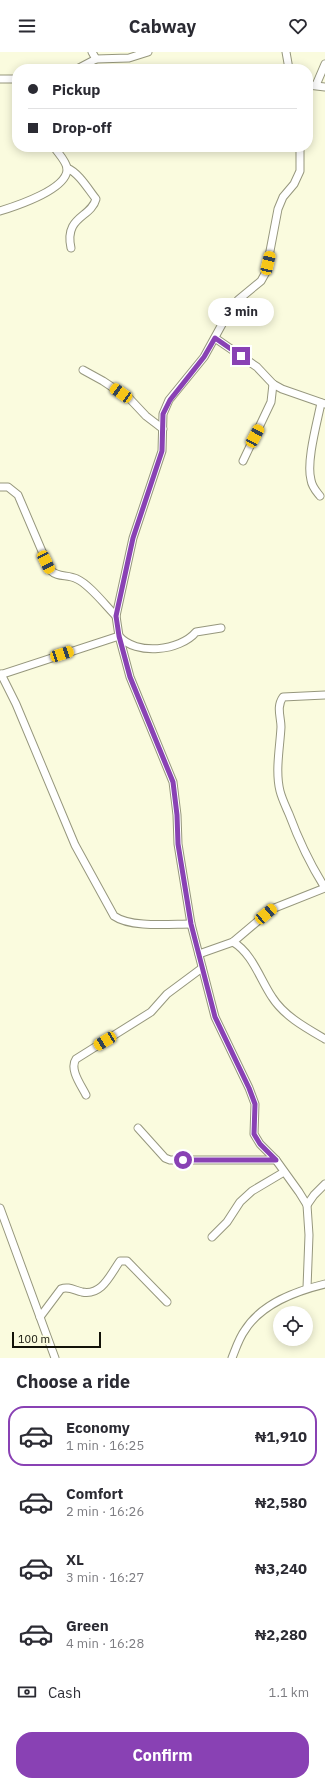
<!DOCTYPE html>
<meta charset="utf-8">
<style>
:root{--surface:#fff;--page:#f2f2f3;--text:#2b2b33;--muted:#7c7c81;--line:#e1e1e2;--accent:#8941b4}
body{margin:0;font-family:"IBM Plex Sans",sans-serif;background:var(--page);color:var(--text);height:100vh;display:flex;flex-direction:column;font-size:15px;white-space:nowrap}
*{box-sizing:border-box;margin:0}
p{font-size:13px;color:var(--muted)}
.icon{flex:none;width:22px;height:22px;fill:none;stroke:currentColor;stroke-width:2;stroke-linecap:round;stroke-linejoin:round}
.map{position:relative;height:1306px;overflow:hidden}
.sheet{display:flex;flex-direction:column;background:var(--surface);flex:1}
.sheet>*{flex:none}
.top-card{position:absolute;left:12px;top:12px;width:301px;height:88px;border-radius:16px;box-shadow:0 2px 10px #0003;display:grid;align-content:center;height:88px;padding:0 16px;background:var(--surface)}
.buttons{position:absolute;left:273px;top:1254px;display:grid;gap:8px}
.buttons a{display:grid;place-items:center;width:40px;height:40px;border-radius:50%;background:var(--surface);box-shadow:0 2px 10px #0003;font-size:20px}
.scale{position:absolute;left:12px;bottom:10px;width:89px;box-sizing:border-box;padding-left:4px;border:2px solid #121208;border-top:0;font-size:11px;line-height:14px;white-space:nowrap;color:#121208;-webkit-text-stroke:3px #fafbde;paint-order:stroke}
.end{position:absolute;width:18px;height:18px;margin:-9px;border:5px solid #8941b4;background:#fff;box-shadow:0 0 0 2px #fff}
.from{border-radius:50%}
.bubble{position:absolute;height:28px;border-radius:14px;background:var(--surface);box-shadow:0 2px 10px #0003;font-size:13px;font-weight:800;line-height:28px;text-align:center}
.car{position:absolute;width:12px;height:24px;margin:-12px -6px;border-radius:5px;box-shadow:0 0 3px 1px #0007;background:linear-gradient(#f5c518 24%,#345 0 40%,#f5c518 0 76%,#345 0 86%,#f5c518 0)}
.top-card b{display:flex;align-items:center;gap:14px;height:38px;font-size:15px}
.top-card b+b{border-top:1px solid var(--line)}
.top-card i{width:10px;height:10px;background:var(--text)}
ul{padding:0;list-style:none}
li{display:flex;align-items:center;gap:12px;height:60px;margin:0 8px 6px;padding:0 8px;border:2px solid transparent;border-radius:16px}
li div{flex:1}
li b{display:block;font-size:15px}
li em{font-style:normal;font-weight:800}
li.active{border-color:var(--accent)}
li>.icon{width:36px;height:36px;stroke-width:1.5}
h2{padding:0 16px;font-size:18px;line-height:48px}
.pay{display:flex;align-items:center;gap:10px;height:44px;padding:0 16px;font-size:15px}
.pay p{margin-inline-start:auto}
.cta{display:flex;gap:8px;margin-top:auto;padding:8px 16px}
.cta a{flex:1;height:46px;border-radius:16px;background:var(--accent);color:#fff;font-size:16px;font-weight:800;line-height:46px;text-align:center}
header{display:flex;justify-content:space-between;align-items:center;height:52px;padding:0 16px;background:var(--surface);font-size:18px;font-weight:800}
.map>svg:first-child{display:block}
</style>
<header><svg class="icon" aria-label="menu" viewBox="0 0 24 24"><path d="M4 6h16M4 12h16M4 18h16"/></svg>Cabway<svg class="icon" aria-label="heart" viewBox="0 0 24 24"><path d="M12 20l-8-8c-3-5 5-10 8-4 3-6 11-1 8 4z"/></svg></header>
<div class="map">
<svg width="325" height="1306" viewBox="0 0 325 1306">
<rect width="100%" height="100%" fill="#fafbde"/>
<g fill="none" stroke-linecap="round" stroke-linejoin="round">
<g stroke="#96977d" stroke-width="9">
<g id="street">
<path d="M92,0L96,7"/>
<path d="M286,0L289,17"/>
<path d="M77,17L96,7L129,6L148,0"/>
<path d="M0,27H17"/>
<path d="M308,33L325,35"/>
<path d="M316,33L325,12"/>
<path d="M300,95V119L294,132L283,145L278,157L266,220L261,229L238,248L226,265L204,305L169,348L163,362L162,399L133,486L116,564L119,584L130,625L173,730L177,763L178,792L191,872L215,965L249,1036L255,1052L254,1082L260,1092L276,1108L299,1140L307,1153L309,1183L307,1236"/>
<path d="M67,116C79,121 88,137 96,147C91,166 64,164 71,196"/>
<path d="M0,159C16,154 69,137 67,116C66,109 58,101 54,95"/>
<path d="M215,286L257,315L273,332L282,337L325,352"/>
<path d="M83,318L103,329L130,347L146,364L163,377"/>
<path d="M243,409L271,350L273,332"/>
<path d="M0,435H8L18,443L50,518C58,526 67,522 77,527C90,533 105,553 116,564"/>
<path d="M320,444C316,439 312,435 311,428C306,410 317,371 321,351"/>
<path d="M1,622L16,652L75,793L114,864C131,876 170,872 191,872"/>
<path d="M0,623L119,584C136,604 180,599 196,580L221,576"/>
<path d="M233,890C252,901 260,927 272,945C284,964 306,976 325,987"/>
<path d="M199,902L233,890L272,857L325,836C310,812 299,789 289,762C286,755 282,747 280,739C275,719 280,695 281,675C281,665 276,655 283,645L325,643"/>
<path d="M86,1043C81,1033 69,1017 76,1007L151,960L167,942L202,916"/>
<path d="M138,1076L165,1106L170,1108H276"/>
<path d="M307,1153L314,1143L325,1132"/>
<path d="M0,1156L55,1306"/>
<path d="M212,1185L227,1170L240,1150L252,1139L284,1120"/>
<path d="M40,1265L61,1237C68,1234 74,1238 82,1240C102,1244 110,1223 120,1209H127L167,1250"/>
<path d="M232,1306C236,1296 239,1286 245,1278C262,1251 296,1239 325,1232"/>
</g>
</g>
<use href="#street" stroke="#fff" stroke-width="7"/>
</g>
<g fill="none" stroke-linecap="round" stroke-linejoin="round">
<path stroke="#8941b4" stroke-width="5" d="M183,1108H276L260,1092L254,1082L255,1052L249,1036L215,965L191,872L178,792L177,763L173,730L130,625L119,584L116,564L133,486L162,399L163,362L170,348L204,305L215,286L241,304"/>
</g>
</svg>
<div class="buttons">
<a><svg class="icon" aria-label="locate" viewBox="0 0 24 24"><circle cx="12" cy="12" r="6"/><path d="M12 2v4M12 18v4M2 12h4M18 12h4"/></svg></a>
</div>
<div class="scale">100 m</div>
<i class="end from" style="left:183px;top:1108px"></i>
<i class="end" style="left:241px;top:304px"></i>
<div class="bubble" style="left:208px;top:246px;width:66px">3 min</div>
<i class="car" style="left:268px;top:211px;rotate:13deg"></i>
<i class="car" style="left:121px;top:341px;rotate:304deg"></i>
<i class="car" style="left:255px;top:384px;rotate:28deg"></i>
<i class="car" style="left:46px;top:510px;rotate:154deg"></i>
<i class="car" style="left:62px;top:602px;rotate:72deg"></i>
<i class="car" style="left:266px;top:862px;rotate:50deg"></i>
<i class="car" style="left:105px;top:989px;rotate:239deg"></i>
<div class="top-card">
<b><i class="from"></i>Pickup</b>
<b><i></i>Drop-off</b>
</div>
</div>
<section class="sheet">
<h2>Choose a ride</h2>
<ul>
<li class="active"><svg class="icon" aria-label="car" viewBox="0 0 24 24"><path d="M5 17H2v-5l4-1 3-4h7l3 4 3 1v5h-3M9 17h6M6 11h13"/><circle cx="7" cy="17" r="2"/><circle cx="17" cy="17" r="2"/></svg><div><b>Economy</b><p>1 min · 16:25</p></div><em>₦1,910</em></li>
<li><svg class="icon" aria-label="car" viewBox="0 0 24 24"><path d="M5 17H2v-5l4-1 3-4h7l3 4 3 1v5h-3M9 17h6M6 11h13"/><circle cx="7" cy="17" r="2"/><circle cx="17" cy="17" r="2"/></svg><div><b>Comfort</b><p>2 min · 16:26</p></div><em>₦2,580</em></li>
<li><svg class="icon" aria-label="car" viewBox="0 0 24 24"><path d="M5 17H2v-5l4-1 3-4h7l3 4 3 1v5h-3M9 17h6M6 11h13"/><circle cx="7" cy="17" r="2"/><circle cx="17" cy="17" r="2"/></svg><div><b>XL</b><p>3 min · 16:27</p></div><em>₦3,240</em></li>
<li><svg class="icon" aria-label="car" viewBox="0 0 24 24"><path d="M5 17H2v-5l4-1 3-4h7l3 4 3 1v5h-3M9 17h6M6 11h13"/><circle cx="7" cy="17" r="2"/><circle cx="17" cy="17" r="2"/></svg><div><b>Green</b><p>4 min · 16:28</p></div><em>₦2,280</em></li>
</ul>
<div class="pay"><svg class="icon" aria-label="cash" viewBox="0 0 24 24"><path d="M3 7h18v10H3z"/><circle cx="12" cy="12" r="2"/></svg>Cash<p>1.1 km</p></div>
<div class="cta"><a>Confirm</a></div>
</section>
